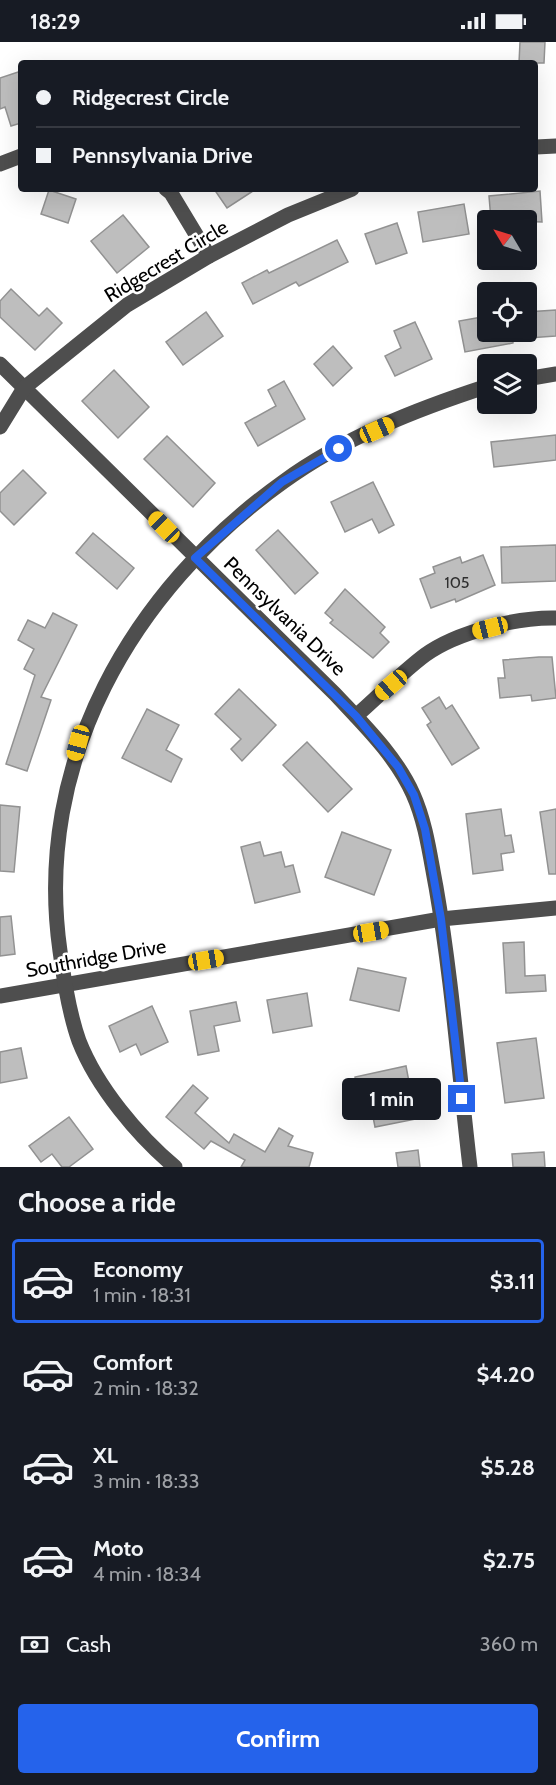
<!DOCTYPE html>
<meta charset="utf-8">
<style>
:root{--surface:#171b24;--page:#20242c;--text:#f1f3f6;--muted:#9ea1a6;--line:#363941;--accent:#2563eb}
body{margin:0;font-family:Cabin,sans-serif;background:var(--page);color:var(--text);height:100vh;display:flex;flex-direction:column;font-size:22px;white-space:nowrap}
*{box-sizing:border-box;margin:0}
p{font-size:20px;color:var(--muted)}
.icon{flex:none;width:33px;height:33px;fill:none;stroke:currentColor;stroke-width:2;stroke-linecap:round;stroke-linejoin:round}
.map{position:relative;height:1125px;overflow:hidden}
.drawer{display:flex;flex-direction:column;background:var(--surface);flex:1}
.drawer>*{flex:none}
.top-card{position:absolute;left:18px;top:18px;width:520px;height:132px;border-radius:6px;box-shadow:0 6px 24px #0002;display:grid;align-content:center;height:132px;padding:0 18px;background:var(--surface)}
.needle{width:39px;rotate:308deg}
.buttons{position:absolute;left:477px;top:168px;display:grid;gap:12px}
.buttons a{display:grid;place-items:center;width:60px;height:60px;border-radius:6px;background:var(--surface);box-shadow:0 6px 24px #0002;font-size:30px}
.end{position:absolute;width:27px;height:27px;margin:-14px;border:8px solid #2563eb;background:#fff;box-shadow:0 0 0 3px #fff}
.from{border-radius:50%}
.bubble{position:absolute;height:42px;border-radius:6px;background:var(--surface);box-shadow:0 6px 24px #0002;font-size:20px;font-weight:700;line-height:42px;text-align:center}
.car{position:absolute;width:18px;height:36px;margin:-18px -9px;border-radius:8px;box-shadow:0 0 4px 2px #0007;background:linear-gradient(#f5c518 24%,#345 0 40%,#f5c518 0 76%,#345 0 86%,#f5c518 0)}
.top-card b{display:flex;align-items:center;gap:21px;height:57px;font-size:22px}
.top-card b+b{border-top:2px solid var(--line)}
.top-card i{width:15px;height:15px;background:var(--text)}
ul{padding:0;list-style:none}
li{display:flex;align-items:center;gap:18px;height:84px;margin:0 12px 9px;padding:0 6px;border:3px solid transparent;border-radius:6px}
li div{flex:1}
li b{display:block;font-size:22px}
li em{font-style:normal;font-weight:700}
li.on{border-color:var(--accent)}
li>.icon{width:54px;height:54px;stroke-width:1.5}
h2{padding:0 18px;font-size:27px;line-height:72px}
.pay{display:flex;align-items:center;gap:15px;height:66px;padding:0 18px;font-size:22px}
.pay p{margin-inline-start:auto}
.primary-button{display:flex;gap:12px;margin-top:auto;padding:12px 18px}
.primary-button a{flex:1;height:69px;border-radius:6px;background:var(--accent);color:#fff;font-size:24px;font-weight:700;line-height:69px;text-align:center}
.status{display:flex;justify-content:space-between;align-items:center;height:42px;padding:0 30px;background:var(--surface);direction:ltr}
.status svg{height:16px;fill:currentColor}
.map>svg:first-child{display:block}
</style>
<div class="status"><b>18:29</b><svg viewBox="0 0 49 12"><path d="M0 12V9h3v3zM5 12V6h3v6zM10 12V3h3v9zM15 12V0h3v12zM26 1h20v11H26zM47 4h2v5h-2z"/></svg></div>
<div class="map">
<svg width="556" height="1125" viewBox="0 0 556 1125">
<rect width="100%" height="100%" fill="#fff"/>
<g fill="#bebebe" stroke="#929292" stroke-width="1.5">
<path d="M520,0H545L544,21H519Z"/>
<path d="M21,29V81L11,84L5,65L0,67V36Z"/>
<path d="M214,147H256L227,166Z"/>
<path d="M49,148L76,157L68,181L41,172Z"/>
<path d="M540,149L542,180L491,178L489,154Z"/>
<path d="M464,162L469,192L423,200L418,170Z"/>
<path d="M123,173L149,205L117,231L91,199Z"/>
<path d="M397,181L407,211L376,222L365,192Z"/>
<path d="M337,198L348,220L299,244L296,240L253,262L242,241L267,228L269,231Z"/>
<path d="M11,247L39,274L47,266L62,281L35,308L0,275V259Z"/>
<path d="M556,268V294L528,296L526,270Z"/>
<path d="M206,270L223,294L183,323L166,300Z"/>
<path d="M488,274V290H512L513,301L465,310L459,279Z"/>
<path d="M415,280L432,317L395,334L385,314L401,306L394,289Z"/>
<path d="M333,304L352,326L333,344L314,322Z"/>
<path d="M114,328L149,365L118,396L82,359Z"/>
<path d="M284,339L305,377L258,404L245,381L276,364L268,348Z"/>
<path d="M556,393V418L494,425L491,400Z"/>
<path d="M167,394L215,441L193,465L144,417Z"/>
<path d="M23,428L46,451L14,483L0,469V451Z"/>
<path d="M373,440L394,483L379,491L372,477L345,490L331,460Z"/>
<path d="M278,488L318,531L295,552L256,508Z"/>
<path d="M93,491L134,526L117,547L76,511Z"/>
<path d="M556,503V539L502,541L501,505Z"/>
<path d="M483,513L495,543L456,560L455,557L431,566L420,537L435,531L433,525L460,515L462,521Z"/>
<path d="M345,547L385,585L380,591L389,600L373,616L330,581L333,578L325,571Z"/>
<path d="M53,571L77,583L41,655L51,658L27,729L6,722L35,633L24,627L34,607L18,598L28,578L45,586Z"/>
<path d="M539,615H552L556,656L532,659L531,653L500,656L498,636H505L503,618Z"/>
<path d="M239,647L276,683L242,719L231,707L241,697L215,672Z"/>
<path d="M439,655L446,667L452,663L479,706L452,723L427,683L431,680L422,666Z"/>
<path d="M147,667L179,683L166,708L182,717L171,740L122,716Z"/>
<path d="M307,700L352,747L328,770L283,723Z"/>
<path d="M0,763L20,765L14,830L0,829Z"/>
<path d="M501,767L505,794L511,793L514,810L501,812L503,828L473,832L466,772Z"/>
<path d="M556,767V832H549L540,770Z"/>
<path d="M342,790L391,808L374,853L325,835Z"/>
<path d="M260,800L264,814L281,810L285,825L293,823L300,850L255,861L241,805Z"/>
<path d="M11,874L15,912L0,914V875Z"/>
<path d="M524,900L525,934L545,933L546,949L506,951L503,901Z"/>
<path d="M358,926L406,936L399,969L350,958Z"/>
<path d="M307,951L312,984L273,991L267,958Z"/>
<path d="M236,960L240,979L214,984L219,1009L198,1013L190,969Z"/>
<path d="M152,964L168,1000L141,1013L136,1002L120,1010L109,984Z"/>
<path d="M536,996L544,1056L505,1061L497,1001Z"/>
<path d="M21,1006L27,1036L0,1041V1010Z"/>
<path d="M406,1024L416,1077L375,1085L368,1049L358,1051L355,1035Z"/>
<path d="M193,1043L208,1056L195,1071L229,1101L234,1092L265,1110L279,1086L293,1094L288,1104L313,1111L309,1125H241L245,1118L211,1099L204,1107L166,1075Z"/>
<path d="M69,1075L93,1107L69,1125H62L52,1112L41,1120L29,1104Z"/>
<path d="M418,1108L420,1125H398L396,1111Z"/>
<path d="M544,1110L545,1125H513L512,1112Z"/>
</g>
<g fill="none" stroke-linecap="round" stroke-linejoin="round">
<g stroke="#4e4e4e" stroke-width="15">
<path d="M536,105L556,104"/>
<path d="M0,122L21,114"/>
<path d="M166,147L171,151L209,214"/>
<path d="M0,322L335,652C364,683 396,714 413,752C426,781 430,814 436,845C452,937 459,1032 470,1125"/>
<path d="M526,337L556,332"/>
<path d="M0,385L24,346L127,263L209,214L288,173L352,147"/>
<path d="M356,674C379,654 401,631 425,613C457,590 517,575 556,576"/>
<path d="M0,954L441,877L556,866"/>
<path d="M175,1125C138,1094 97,1045 79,999C69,971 64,939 60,909C33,720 132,548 283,440C343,396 417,367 488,344"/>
</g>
</g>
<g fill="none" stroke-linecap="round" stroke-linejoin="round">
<path stroke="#2563eb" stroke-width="8" d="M339,407L282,440L195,516L356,674L398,725L414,753L425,787L441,877L462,1057"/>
</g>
<g text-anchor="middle" stroke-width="5" stroke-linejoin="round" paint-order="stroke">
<g font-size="16" fill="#303030">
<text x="457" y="546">105</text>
</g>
<g font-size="20" fill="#000" stroke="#fff">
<text transform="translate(166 219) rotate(-31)" y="7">Ridgecrest Circle</text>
<text transform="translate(285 574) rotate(44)" y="7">Pennsylvania Drive</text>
<text transform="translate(96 916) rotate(-10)" y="7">Southridge Drive</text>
</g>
</g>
</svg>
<div class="buttons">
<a><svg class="needle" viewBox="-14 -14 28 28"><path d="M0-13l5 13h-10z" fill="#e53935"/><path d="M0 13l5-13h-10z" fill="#9ea1a6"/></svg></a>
<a><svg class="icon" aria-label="locate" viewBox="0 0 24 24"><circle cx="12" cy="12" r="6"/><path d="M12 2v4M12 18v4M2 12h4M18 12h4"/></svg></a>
<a><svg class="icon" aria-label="layers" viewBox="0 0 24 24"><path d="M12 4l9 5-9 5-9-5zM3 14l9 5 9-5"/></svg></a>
</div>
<i class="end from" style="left:339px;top:407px"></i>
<i class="end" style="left:462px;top:1057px"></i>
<div class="bubble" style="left:342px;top:1036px;width:99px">1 min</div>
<i class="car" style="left:377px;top:388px;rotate:66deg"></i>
<i class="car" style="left:164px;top:485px;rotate:315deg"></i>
<i class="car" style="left:490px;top:586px;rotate:256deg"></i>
<i class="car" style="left:391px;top:643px;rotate:229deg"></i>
<i class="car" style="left:78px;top:701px;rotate:195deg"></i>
<i class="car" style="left:371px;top:890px;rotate:80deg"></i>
<i class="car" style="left:206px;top:918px;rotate:80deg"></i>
<div class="top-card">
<b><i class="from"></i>Ridgecrest Circle</b>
<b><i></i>Pennsylvania Drive</b>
</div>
</div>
<section class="drawer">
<h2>Choose a ride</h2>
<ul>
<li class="on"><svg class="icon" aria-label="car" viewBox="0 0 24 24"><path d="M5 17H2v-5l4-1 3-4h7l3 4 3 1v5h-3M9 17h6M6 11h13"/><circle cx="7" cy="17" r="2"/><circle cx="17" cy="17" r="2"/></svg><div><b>Economy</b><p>1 min · 18:31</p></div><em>$3.11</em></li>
<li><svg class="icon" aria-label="car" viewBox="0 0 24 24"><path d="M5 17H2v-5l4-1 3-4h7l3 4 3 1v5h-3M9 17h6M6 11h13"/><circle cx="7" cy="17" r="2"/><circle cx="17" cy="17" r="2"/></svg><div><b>Comfort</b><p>2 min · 18:32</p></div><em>$4.20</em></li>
<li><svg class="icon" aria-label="car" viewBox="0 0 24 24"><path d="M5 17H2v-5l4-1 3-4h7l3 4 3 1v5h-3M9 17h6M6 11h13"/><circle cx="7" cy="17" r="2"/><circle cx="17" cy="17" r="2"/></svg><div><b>XL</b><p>3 min · 18:33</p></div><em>$5.28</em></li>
<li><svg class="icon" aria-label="car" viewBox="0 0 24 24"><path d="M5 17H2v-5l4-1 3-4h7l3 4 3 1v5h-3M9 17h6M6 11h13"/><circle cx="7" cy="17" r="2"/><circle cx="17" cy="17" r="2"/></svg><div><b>Moto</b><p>4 min · 18:34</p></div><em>$2.75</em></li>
</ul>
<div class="pay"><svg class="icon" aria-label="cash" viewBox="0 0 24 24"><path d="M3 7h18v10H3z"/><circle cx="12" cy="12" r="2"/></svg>Cash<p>360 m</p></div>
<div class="primary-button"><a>Confirm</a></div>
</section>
